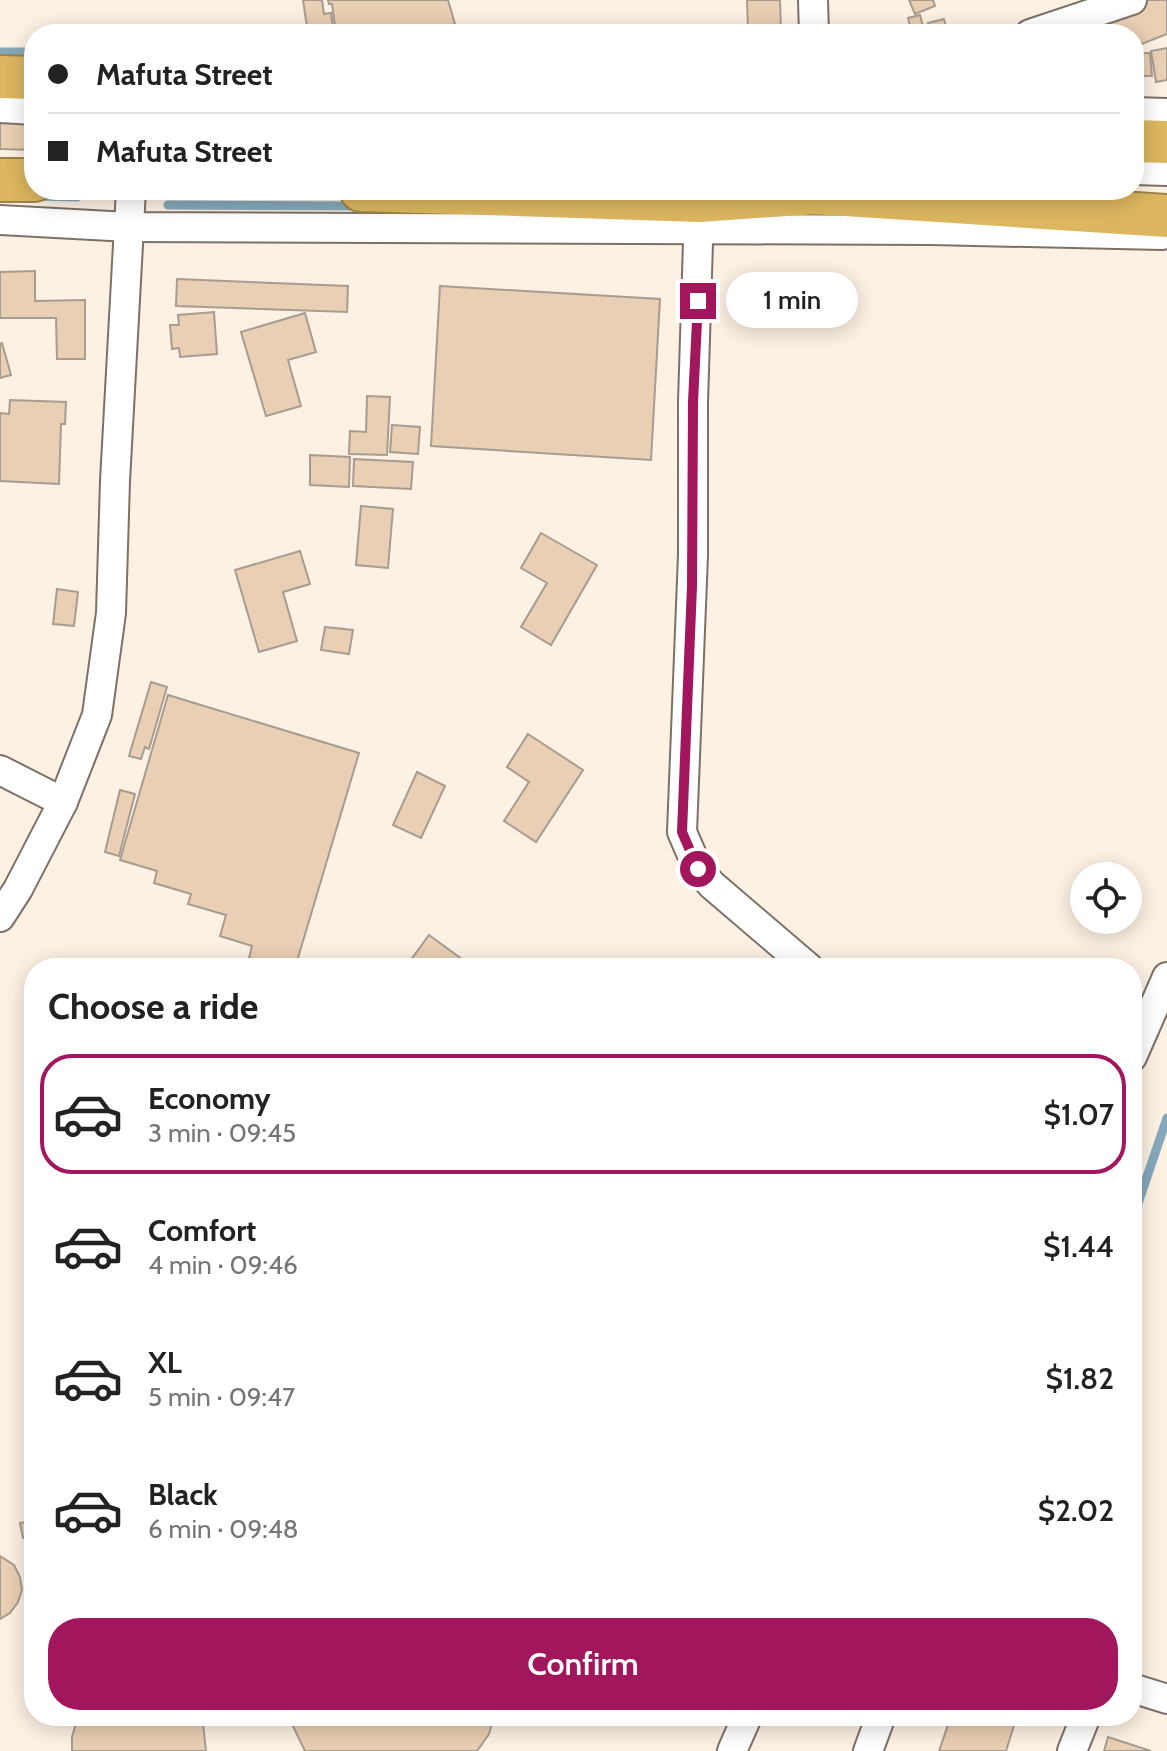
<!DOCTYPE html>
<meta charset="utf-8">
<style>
:root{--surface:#fff;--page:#f2f2f2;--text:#222;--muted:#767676;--line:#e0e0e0;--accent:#a2165d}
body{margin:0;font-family:Cabin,sans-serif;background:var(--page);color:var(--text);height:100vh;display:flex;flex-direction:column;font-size:30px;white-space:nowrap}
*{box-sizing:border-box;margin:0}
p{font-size:26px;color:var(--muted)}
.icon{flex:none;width:44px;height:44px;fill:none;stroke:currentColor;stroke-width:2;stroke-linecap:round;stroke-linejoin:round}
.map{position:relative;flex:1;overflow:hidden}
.panel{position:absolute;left:24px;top:958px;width:1118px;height:768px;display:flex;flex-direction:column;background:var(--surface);border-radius:32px;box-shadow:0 4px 20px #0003}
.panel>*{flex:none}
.top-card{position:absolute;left:24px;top:24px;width:1120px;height:176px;border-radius:32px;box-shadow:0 4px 20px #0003;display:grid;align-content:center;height:176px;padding:0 24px;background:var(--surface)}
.tools{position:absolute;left:1070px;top:862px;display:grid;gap:16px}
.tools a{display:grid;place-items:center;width:72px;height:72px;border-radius:50%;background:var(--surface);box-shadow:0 4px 20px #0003;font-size:40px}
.end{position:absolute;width:36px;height:36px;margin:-18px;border:10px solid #a2165d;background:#fff;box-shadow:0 0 0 4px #fff}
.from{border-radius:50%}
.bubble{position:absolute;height:56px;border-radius:28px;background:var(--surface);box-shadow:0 4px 20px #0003;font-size:26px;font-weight:600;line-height:56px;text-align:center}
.top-card b{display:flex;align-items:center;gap:28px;height:76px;font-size:30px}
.top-card b+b{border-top:2px solid var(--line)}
.top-card i{width:20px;height:20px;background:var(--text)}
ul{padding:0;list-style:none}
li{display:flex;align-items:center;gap:24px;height:120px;margin:0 16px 12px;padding:0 8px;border:4px solid transparent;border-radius:32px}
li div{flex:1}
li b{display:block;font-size:30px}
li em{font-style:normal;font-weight:600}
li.current{border-color:var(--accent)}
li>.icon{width:72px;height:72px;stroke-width:1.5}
h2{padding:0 24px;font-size:36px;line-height:96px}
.action{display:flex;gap:16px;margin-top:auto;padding:16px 24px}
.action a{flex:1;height:92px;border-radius:32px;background:var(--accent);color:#fff;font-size:32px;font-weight:600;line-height:92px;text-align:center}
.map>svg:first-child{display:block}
</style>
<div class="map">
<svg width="1167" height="1751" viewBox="0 0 1167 1751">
<rect width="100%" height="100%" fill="#fdf1e4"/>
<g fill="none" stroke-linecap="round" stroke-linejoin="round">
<g stroke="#85a9bb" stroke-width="9">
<path d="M0,52H34"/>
<path d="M35,196L77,197"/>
<path d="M168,205L357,206"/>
<path d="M1132,1221L1167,1118"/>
</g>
</g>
<g fill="#e9cfb3" stroke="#a79c90" stroke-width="2">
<path d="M303,0H322L324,14L331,13L334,34H308Z"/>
<path d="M328,0H448L455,24L420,34H336L332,4H329Z"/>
<path d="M747,0H780L781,30L748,31Z"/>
<path d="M909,0H933L935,6L915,14Z"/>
<path d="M1139,0H1167V34L1134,47V34H1098L1094,20Z"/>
<path d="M920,15L925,34H912L908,18Z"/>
<path d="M944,19L948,34H930L928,23Z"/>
<path d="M1167,48V80L1156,82L1151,51Z"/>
<path d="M1134,53H1150L1152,76H1134Z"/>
<path d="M0,121H34V150L0,149Z"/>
<path d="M35,271V301L85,300V359H57L56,318H0V272Z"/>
<path d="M177,279L348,286L347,312L176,306Z"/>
<path d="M440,286L660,299L651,460L431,446Z"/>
<path d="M214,312L217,354L180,357L179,348L172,349L170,325H179L178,315Z"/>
<path d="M305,313L316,352L288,360L301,406L266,416L241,332Z"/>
<path d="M2,343L11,375L0,378V344Z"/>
<path d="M367,396L390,397L387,455L349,454L350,431L366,432Z"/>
<path d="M10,400L66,402L65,424H61L59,484L0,481V413L9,414Z"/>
<path d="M392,425L420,427L418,454L390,452Z"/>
<path d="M310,455L350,457L349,487L310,485Z"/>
<path d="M354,459L413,462L411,489L353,486Z"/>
<path d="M361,506L393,509L388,568L356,565Z"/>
<path d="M541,533L597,565L551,645L521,627L547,583L521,568Z"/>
<path d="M300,551L310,584L283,592L297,641L259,652L235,570Z"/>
<path d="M57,589L78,592L74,626L53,624Z"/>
<path d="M325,627L353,630L349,654L321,650Z"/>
<path d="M151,682L167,687L149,749L145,747L141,759L129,756Z"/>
<path d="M168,695L359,753L295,968H282L249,958L252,946L220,936L226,915L188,904L191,894L154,883L157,871L120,860Z"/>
<path d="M528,734L583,770L536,842L504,821L529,782L507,767Z"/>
<path d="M417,772L445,786L421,838L393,825Z"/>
<path d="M120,790L135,794L119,856L105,852Z"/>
<path d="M429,935L474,968H405Z"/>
<path d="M34,1520V1535L23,1538L20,1523Z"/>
<path d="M0,1556L14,1565L20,1577L22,1590L18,1602L10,1613L0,1619Z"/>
<path d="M78,1716H199L203,1723L206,1751H72V1737Z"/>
<path d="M288,1716H494L489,1734L477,1751H305Z"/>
<path d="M951,1716H1017L1006,1751H939Z"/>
<path d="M1108,1737L1151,1751H1104Z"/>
</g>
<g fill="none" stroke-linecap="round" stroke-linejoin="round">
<g stroke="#7c7166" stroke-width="32">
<g id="minor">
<path d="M813,0L814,34"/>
<path d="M1030,34L1132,0"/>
<path d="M0,108L34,110"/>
<path d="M1134,112L1167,113"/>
<path d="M1134,170L1167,171"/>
<path d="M699,210L693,402V555L682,832L698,869L712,885L809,968"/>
<path d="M0,220L129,227L931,230L1162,235"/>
<path d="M0,770L63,802"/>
<path d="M0,917L18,889L63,802L97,715L111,613L115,481L131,190"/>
<path d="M1132,1057L1167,977"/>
<path d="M1132,1688L1167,1699"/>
<path d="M732,1751L747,1717"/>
<path d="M868,1751L881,1716"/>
<path d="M1072,1751L1086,1716"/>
</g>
</g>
<g stroke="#9e8449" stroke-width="46">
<g id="highway">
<path d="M0,77L34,78"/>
<path d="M1134,141L1167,142"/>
<path d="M0,180H34"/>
<path d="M361,190L699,201L815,193L1167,216"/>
</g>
</g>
<use href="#minor" stroke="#fff" stroke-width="28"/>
<use href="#highway" stroke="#dcb75f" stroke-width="42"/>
</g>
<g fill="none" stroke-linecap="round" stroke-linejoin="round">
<path stroke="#a2165d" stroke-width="10" d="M698,301L693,402L692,586L682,832L698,869"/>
</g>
</svg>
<div class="tools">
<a><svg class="icon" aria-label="locate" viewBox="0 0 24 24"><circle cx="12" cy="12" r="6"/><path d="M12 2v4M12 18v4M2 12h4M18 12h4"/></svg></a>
</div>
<i class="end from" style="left:698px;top:869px"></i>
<i class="end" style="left:698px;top:301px"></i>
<div class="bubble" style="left:726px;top:272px;width:132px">1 min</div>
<div class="top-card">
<b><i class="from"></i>Mafuta Street</b>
<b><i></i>Mafuta Street</b>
</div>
<section class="panel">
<h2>Choose a ride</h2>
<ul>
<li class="current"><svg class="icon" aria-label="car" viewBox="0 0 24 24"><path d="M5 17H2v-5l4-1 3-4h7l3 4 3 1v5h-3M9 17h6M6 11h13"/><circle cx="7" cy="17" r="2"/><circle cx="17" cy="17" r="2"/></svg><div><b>Economy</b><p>3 min · 09:45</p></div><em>$1.07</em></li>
<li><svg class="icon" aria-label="car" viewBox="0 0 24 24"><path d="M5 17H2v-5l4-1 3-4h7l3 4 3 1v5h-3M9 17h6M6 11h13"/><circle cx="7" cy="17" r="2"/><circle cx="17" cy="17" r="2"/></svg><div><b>Comfort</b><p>4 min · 09:46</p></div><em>$1.44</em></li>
<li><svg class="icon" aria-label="car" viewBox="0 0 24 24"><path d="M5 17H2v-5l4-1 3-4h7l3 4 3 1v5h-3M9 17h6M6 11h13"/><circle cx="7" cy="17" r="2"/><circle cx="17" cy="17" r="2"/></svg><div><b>XL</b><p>5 min · 09:47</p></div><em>$1.82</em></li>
<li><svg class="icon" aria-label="car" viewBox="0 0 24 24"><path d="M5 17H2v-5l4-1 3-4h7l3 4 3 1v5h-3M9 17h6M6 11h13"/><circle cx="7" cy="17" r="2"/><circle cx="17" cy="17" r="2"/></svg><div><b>Black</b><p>6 min · 09:48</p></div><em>$2.02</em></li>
</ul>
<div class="action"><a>Confirm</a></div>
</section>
</div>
